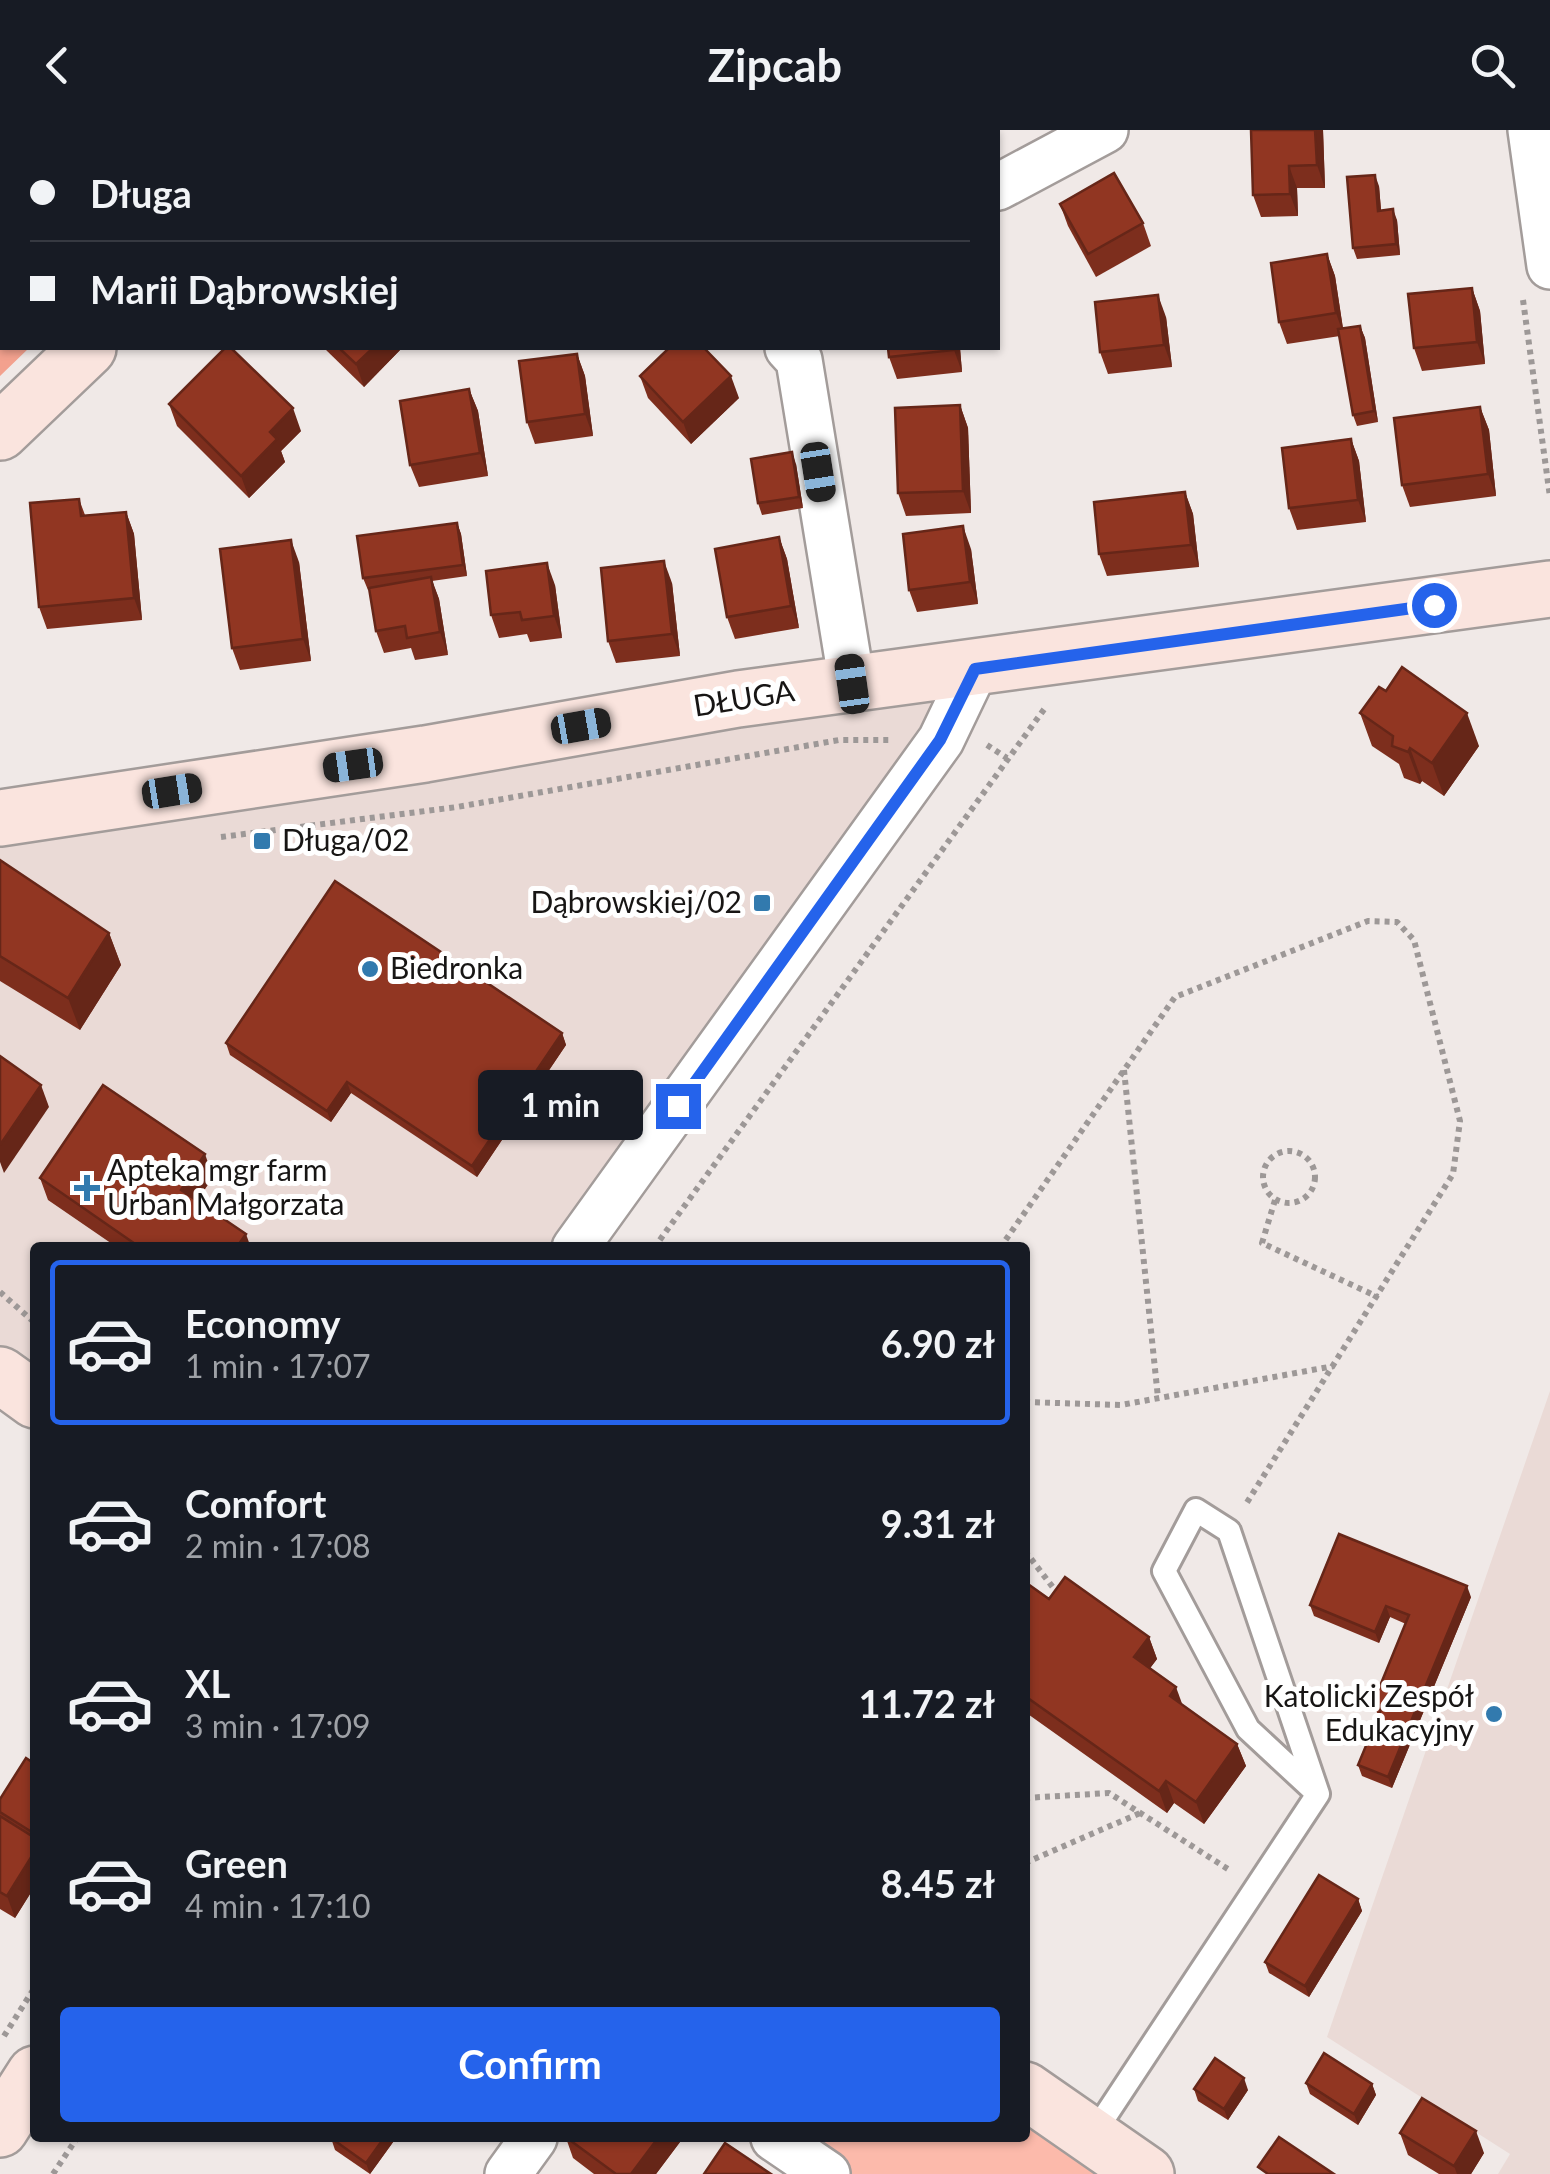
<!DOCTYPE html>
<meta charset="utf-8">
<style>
:root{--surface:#171b24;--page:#242831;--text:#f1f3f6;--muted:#9ea1a6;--line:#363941;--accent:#2563eb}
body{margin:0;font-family:Lato,sans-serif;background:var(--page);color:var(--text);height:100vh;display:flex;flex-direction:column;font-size:38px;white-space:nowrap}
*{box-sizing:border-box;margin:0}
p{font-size:32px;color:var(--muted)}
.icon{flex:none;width:55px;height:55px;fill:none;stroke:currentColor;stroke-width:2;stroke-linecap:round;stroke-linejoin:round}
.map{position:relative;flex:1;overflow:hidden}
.details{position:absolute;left:30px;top:1112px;width:1000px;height:900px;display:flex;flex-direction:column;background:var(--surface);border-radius:10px;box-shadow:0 2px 8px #0004}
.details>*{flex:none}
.guide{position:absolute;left:0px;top:0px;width:1000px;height:220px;box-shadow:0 2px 8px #0004;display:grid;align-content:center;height:220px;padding:0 30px;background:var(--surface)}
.end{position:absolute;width:45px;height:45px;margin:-22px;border:12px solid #2563eb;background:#fff;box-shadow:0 0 0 5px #fff}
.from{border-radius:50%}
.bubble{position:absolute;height:70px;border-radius:10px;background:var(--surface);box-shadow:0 2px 8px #0004;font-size:32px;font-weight:700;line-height:70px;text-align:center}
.car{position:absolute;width:30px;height:60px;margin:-30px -15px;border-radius:12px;box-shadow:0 0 8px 2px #0007;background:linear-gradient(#222 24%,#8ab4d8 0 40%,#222 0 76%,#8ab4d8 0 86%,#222 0)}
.guide b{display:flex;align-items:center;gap:35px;height:95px;font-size:38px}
.guide b+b{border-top:2px solid var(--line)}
.guide i{width:25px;height:25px;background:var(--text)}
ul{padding:18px 0 0;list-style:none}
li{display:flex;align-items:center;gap:30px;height:165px;margin:0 20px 15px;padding:0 10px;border:5px solid transparent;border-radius:10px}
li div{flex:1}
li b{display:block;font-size:38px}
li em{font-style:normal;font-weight:700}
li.current{border-color:var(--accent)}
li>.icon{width:90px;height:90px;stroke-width:1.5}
.action{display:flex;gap:20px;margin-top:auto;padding:20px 30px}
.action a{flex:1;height:115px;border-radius:10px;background:var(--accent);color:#fff;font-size:40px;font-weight:700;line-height:115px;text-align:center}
header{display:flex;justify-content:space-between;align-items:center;height:130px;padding:0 30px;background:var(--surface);font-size:45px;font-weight:700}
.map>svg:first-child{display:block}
</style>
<header><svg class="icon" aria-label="back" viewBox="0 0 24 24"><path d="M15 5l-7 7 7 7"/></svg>Zipcab<svg class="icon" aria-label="search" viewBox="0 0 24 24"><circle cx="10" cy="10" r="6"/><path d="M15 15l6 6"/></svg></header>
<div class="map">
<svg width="1550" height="2044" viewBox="0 0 1550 2044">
<rect width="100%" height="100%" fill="#f0e9e7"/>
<g fill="#eadad6">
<path d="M975,539L575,1117L35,1118V1270L0,1245V688Z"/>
<path d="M1550,1261V2044H1498L1510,2024L1327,1907Z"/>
</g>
<path fill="#fcbaab" d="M1025,1960L1146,2044H827L774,2008H1025Z"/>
<path fill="#f3a18e" d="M0,0H252L2,2V218H29L0,246Z"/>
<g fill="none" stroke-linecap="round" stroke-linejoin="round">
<g stroke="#a39c9a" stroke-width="28">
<path id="lane" d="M1092,2006L1318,1664L1229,1401L1196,1380L1164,1441L1248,1599L1318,1664"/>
</g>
<g stroke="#a39c9a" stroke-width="50">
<g id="street">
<path d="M553,0L555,2"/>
<path d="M1531,0L1550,136"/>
<path d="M998,57L1105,0"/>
<path d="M788,218L799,230L852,554"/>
<path d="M575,1118L941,610L975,539"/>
<path d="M774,2008L827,2044"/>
<path d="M508,2044L534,2008"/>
</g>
</g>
<g stroke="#a39c9a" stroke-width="60">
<g id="secondary">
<path d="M311,2L314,0"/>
<path d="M0,302L88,218"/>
<path d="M0,688L425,624L738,569L1550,459"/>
<path d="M0,1245L35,1270"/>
<path d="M1025,1960L1146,2044"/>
<path d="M0,1999L35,1944"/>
</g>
</g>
<g stroke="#9d9897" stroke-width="6" stroke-dasharray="5 5" stroke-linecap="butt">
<path d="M1523,170L1550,367"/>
<path d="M987,615L1007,628"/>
<path d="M221,707L457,677L839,610H890"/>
<path d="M1124,940L1158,1268"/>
<circle cx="1289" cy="1047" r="26"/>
<path d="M1275,1070L1262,1113L1378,1167"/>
<path d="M654,1118L1045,578"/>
<path d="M1000,1118L1175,867L1368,791L1397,792L1414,810L1460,991L1453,1044L1246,1374"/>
<path d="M0,1162L35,1193"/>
<path d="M1025,1272L1121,1275L1334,1236"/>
<path d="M1025,1421L1058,1464"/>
<path d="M1025,1668L1109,1663L1231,1741"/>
<path d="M1025,1733L1140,1683"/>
<path d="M4,1906L35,1857"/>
<path d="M53,2044L77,2008"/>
</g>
<use href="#lane" stroke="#fff" stroke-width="22"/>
<use href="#street" stroke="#fff" stroke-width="45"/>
<use href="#secondary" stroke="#fae4de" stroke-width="55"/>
</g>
<g fill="#7d2e1d">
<path d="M1251,0H1323L1325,58H1297L1298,86L1261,87L1253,65Z"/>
<path d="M1379,56L1381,80L1397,90L1400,125L1357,129L1353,118Z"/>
<path d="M1060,74L1143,93L1151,116L1096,147L1068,96Z"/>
<path d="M1327,124L1335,146L1343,198L1360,196L1365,208L1378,292L1357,296L1353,285L1340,206L1287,214L1279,192Z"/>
<path d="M1472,158L1480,181L1485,234L1422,241L1414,218Z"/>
<path d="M1166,187L1172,237L1108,244L1100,222Z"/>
<path d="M324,218H402L364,257Z"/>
<path d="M960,218L962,242L897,249L889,227Z"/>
<path d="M577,224L585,246L593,306L535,314L527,292Z"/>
<path d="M640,246L739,268L691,314L648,268Z"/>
<path d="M469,259L478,281L488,346L419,357L410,335Z"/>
<path d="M169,274L301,301L281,321L285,332L249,368L177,296Z"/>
<path d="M960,275L968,298L971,383L906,386L898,363Z"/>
<path d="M1480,277L1489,300L1496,366L1410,377L1402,355Z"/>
<path d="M1351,309L1359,331L1366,392L1297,400L1289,378Z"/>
<path d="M796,334L803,378L762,385L758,373Z"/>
<path d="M1185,362L1193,384L1199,437L1107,446L1099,424Z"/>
<path d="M79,369L85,385L126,382L134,404L142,490L47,499L39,477Z"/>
<path d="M457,393L461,404L467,446L432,451L439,469L448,525L415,530L411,518L384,523L376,501L369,459L368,460L363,448Z"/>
<path d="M779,407L787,429L799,498L735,509L727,487Z"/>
<path d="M971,419L978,474L917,482L909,460Z"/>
<path d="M299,432L311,531L240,540L232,518Z"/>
<path d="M672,453L680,526L616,533L608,511Z"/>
<path d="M555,455L562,508L530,512L527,504L499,508L491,485Z"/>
<path d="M1360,583L1479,616L1444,666L1422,651L1420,654L1404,648L1399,634L1372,616Z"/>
<path d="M0,730L109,803L121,835L80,900L0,851Z"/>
<path d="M562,903L566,915L477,1047L351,963L331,992L230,925L226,913Z"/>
<path d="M213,1047L197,1071L251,1118H118L48,1070L40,1048Z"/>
<path d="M1025,1452L1049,1469L1149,1507L1157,1529L1150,1538L1183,1575L1237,1614L1246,1636L1204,1694L1174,1673L1167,1683L1025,1582Z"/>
<path d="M1471,1467L1392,1658L1362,1646L1358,1635L1378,1585L1373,1573L1406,1494L1390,1487L1379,1513L1314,1486L1310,1475Z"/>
<path d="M35,1634V1756L15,1788L0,1779V1669Z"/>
<path d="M1358,1769L1362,1781L1309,1867L1269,1843L1265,1832Z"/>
<path d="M1306,1953L1372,1954L1376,1965L1358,1995L1310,1964Z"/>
<path d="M1194,1959L1248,1960L1228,1990L1198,1971Z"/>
<path d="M1400,2003L1484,2023L1471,2044H1439L1408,2025Z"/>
<path d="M331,2008H396L370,2044L335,2020Z"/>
<path d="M566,2008H683L656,2044H594L573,2028Z"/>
</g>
<g fill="#662618">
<path d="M718,0H743L744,2H716Z"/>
<path d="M1315,0H1323L1325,58L1317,35Z"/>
<path d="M1289,36L1297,58L1298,86L1290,64Z"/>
<path d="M1375,45L1379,56L1382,92L1378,81Z"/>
<path d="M1393,79L1397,90L1400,125L1396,114Z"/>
<path d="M1327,124L1335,146L1344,206L1336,183Z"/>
<path d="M1472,158L1480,181L1485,234L1477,212Z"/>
<path d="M1158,165L1166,187L1172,237L1164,215Z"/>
<path d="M1360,196L1365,208L1378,292L1374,281Z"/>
<path d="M373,218H402L364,257L356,234Z"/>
<path d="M954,218H960L962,242L954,220Z"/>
<path d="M577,224L585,246L593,306L585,284Z"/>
<path d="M731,246L739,268L691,314L683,292Z"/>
<path d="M469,259L478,281L488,346L480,323Z"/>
<path d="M960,275L968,298L971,383L963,361Z"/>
<path d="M1480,277L1489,300L1496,366L1488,344Z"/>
<path d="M293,278L301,301L281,321L285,332L249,368L241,346L270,302Z"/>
<path d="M1351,309L1359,331L1366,392L1358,370Z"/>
<path d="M792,322L796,334L803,378L799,367Z"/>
<path d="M1185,362L1193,384L1199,437L1191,415Z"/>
<path d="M126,382L134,404L142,490L134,468Z"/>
<path d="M457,393L461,404L467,446L463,435Z"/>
<path d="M963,396L971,419L978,474L970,452Z"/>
<path d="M779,407L787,429L799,498L791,476Z"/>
<path d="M291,410L299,432L311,531L303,509Z"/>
<path d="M664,431L672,453L680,526L672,504Z"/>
<path d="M547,433L555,455L562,508L554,486Z"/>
<path d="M431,447L439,469L448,525L440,502Z"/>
<path d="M1467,583L1479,616L1444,666L1432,633Z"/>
<path d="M1410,618L1422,651L1420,654L1408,622Z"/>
<path d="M109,803L121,835L80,900L68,868Z"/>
<path d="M562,903L566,915L477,1047L472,1036Z"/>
<path d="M347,952L351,963L331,992L327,981Z"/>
<path d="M41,955L49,977L4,1043L0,1032V1015Z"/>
<path d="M205,1024L213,1047L189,1082L181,1060Z"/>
<path d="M246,1104L251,1118H236Z"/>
<path d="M1467,1456L1471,1467L1392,1658L1388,1647Z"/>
<path d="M1386,1476L1390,1487L1379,1513L1375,1502Z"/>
<path d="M1149,1507L1157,1529L1142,1549L1134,1527Z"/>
<path d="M1176,1557L1184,1579L1170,1566Z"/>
<path d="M1237,1614L1246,1636L1204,1694L1196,1672Z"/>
<path d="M1166,1651L1174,1673L1167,1683L1159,1661Z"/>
<path d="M35,1721V1756L15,1788L7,1766Z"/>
<path d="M1358,1769L1362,1781L1309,1867L1305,1856Z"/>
<path d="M1244,1948L1248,1960L1228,1990L1224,1979Z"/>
<path d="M1372,1954L1376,1965L1358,1995L1354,1984Z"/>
<path d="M1476,2001L1484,2023L1471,2044H1457L1454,2036Z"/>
<path d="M384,2008H396L370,2044L366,2033Z"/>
<path d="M658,2008H683L656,2044H631Z"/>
</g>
<g fill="#913622" stroke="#662618" stroke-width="2.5">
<path d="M481,0H515L517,2H479Z"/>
<path d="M639,0H718L716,2H637Z"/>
<path d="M814,0H869L871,2H816Z"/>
<path d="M1251,0H1315L1317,35L1289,36L1290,64L1253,65Z"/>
<path d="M1114,43L1143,93L1088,124L1060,74Z"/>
<path d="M1375,45L1378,81L1393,79L1396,114L1353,118L1347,47Z"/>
<path d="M1327,124L1336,183L1279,192L1271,133Z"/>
<path d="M1472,158L1477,212L1414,218L1408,164Z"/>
<path d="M1158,165L1164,215L1100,222L1095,172Z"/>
<path d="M1360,196L1374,281L1353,285L1338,199Z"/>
<path d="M225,218H231L293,278L270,302L277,309L241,346L169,274Z"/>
<path d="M339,218H373L356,234Z"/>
<path d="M669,218H704L731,246L683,292L640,246Z"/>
<path d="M888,218H954V220L889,227Z"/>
<path d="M577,224L585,284L527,292L519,231Z"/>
<path d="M469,259L480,323L410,335L400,271Z"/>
<path d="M960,275L963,361L898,363L895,278Z"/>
<path d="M1480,277L1488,344L1402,355L1394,288Z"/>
<path d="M1351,309L1358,370L1289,378L1282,318Z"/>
<path d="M792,322L799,367L758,373L751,329Z"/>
<path d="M1185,362L1191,415L1099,424L1094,372Z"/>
<path d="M79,369L81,386L126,382L134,468L39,477L30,373Z"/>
<path d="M457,393L463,435L363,448L357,406Z"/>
<path d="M963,396L970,452L909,460L903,404Z"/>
<path d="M779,407L791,476L727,487L715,419Z"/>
<path d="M291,410L303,509L232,518L220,419Z"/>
<path d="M664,431L672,504L608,511L601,438Z"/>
<path d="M547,433L554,486L522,490L520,482L491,485L486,441Z"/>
<path d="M431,447L440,502L407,508L405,496L376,501L369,458Z"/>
<path d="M1402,537L1467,583L1432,633L1410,618L1408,622L1392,616L1393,606L1360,583L1379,557L1386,561Z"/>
<path d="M0,730L109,803L68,868L0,826Z"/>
<path d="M335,751L562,903L472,1036L347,952L327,981L226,913Z"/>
<path d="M0,926L41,955L0,1015Z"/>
<path d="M103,955L205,1024L181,1060L246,1104L236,1118H141L40,1048Z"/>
<path d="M1339,1404L1467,1456L1388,1647L1358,1635L1382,1577L1373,1573L1409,1485L1386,1476L1375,1502L1310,1475Z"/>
<path d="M1065,1447L1149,1507L1134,1527L1176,1557L1170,1566L1237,1614L1196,1672L1166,1651L1159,1661L1025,1566V1452L1049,1469Z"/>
<path d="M26,1628L35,1634V1704L0,1682V1669Z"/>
<path d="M0,1686L35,1708V1721L7,1766L0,1762Z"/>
<path d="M1319,1745L1358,1769L1305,1856L1265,1832Z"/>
<path d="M1324,1923L1372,1954L1354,1984L1306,1953Z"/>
<path d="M1215,1928L1244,1948L1224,1979L1194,1959Z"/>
<path d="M1422,1968L1476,2001L1454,2036L1400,2003Z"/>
<path d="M1279,2007L1334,2044H1268L1258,2037Z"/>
<path d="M331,2008H384L366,2033Z"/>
<path d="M567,2008H658L631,2044H616Z"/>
<path d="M725,2013L771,2044H704Z"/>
</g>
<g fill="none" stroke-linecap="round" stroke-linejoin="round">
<path stroke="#2563eb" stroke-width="12" d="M678,976L940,610L975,539L1434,475"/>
</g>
<g fill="#327aae" stroke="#fff" stroke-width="4">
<rect x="252" y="701" width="20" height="20" rx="5"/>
<rect x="752" y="763" width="20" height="20" rx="5"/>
<circle cx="370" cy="839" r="10"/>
<path d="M82 1043h10v10h10v10h-10v10h-10v-10h-10v-10h10z"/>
<circle cx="1494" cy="1584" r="10"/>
</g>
<g text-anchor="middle" stroke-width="10" stroke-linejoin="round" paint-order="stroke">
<g font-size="30" fill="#171514" stroke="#fff">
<text transform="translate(744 569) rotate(-9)" y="10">DŁUGA</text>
</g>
<g font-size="30" fill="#171514" stroke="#fff" text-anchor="start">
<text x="282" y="721">Długa/02</text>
<text x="742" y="783" text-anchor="end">Dąbrowskiej/02</text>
<text x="390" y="849">Biedronka</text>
<text x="107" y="1051">Apteka mgr farm<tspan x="107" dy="34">Urban Małgorzata</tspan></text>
<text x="1474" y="1577" text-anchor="end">Katolicki Zespół<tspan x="1474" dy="34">Edukacyjny</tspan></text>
</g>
</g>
</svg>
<i class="end from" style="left:1434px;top:475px"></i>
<i class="end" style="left:678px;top:976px"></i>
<div class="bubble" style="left:478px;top:940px;width:165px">1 min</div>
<i class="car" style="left:818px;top:342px;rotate:171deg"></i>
<i class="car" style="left:852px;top:554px;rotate:352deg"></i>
<i class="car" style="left:581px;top:596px;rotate:80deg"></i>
<i class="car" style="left:353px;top:635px;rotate:262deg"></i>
<i class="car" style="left:172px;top:661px;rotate:81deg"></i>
<div class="guide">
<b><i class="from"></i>Długa</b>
<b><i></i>Marii Dąbrowskiej</b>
</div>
<section class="details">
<ul>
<li class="current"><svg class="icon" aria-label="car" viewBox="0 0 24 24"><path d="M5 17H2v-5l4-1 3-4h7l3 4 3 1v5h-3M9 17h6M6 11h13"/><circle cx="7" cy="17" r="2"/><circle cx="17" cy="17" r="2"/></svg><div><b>Economy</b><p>1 min · 17:07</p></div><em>6.90 zł</em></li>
<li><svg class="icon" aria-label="car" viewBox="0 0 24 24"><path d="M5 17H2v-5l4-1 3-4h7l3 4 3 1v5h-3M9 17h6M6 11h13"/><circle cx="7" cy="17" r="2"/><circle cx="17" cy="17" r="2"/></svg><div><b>Comfort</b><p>2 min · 17:08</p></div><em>9.31 zł</em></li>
<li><svg class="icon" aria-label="car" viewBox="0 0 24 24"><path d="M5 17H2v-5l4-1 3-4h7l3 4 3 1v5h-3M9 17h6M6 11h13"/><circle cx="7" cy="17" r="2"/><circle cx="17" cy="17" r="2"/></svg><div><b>XL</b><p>3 min · 17:09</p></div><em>11.72 zł</em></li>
<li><svg class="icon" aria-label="car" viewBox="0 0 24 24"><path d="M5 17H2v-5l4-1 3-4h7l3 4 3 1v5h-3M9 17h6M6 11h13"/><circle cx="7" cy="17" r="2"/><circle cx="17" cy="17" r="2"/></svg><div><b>Green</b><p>4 min · 17:10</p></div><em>8.45 zł</em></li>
</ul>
<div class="action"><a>Confirm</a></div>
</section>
</div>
